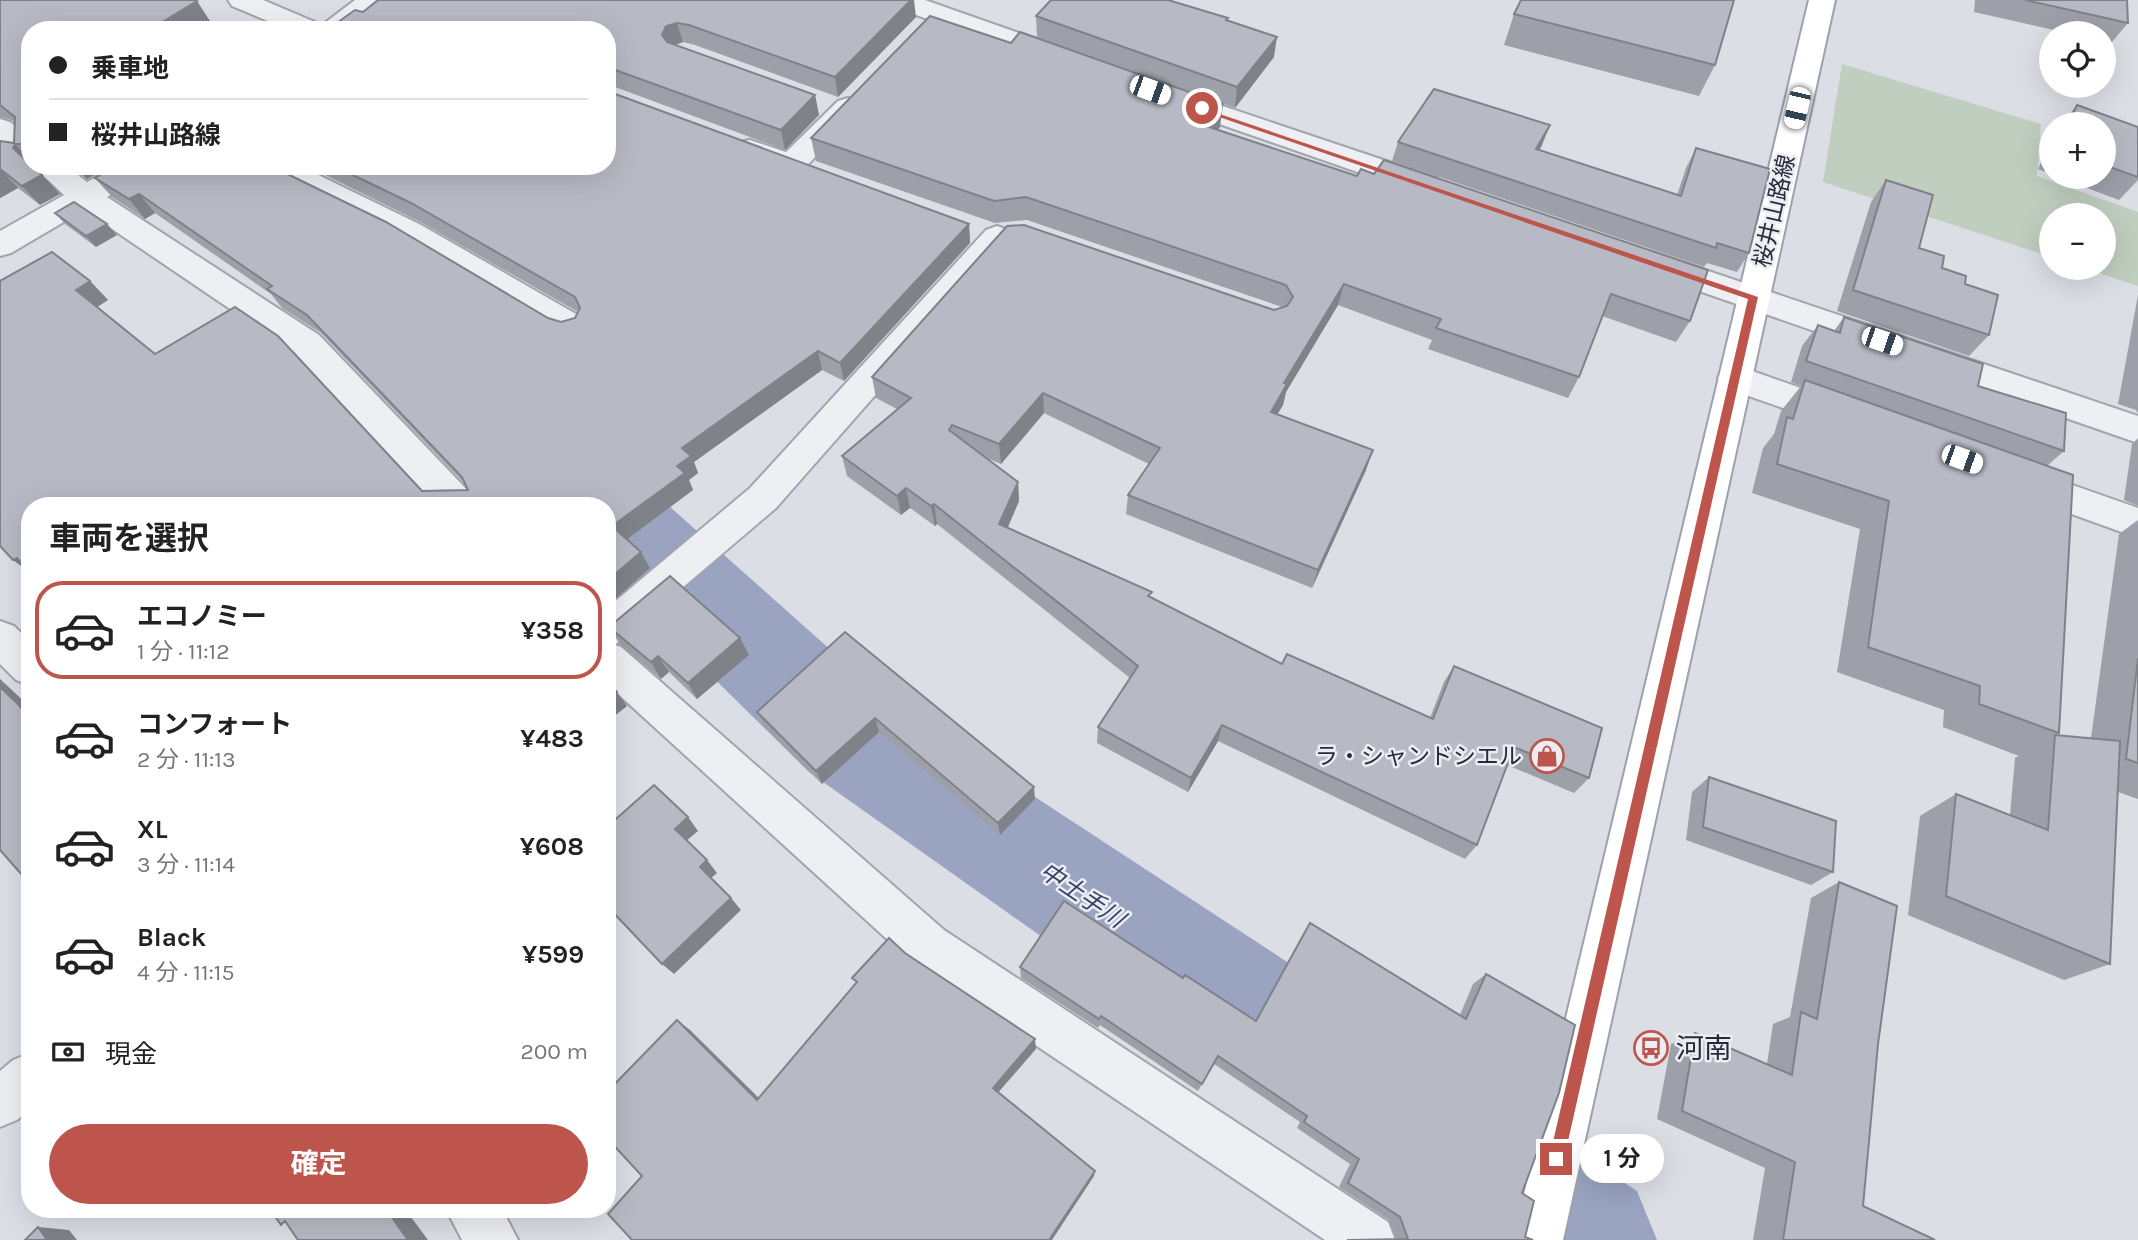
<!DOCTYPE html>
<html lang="ja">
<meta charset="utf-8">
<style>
:root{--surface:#fff;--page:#f2f2f2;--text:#222;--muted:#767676;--line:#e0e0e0;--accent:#be554c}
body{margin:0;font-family:Karla,"Noto Sans JP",sans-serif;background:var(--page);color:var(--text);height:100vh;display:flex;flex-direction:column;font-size:26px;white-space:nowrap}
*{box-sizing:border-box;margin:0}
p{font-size:23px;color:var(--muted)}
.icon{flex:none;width:38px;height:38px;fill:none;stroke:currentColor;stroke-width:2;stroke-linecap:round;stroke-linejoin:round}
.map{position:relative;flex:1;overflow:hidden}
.drawer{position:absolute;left:21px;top:497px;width:595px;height:721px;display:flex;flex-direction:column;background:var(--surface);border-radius:28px;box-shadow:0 7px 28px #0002}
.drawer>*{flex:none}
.top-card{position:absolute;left:21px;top:21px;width:595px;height:154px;border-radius:28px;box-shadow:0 7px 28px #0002;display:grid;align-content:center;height:154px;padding:0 28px;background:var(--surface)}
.fabs{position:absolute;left:2039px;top:21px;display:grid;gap:14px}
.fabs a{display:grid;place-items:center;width:77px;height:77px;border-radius:50%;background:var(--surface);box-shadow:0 7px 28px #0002;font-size:35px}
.end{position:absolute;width:32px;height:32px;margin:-16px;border:9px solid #be554c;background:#fff;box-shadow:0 0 0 4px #fff}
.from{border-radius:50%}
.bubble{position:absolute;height:49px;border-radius:24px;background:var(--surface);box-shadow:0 7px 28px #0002;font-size:23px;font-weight:700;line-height:49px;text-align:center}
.car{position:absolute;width:21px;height:42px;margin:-21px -10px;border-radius:9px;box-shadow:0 0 5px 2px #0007;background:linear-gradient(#fff 24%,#345 0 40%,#fff 0 76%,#345 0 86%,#fff 0)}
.top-card b{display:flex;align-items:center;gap:24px;height:66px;font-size:26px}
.top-card b+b{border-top:2px solid var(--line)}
.top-card i{width:18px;height:18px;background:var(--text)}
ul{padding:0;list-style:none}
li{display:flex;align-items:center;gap:21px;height:98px;margin:0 14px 10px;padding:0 14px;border:4px solid transparent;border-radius:28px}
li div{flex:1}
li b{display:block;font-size:26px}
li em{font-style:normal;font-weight:700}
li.active{border-color:var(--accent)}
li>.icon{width:63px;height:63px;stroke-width:1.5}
h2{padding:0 28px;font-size:32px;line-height:84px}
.pay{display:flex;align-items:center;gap:18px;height:77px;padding:0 28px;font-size:26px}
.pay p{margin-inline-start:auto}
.primary-button{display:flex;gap:14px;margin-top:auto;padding:14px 28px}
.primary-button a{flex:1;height:80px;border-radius:42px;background:var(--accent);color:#fff;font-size:28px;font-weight:700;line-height:80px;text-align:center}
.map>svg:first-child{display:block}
</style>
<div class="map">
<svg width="2138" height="1240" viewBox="0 0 2138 1240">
<rect width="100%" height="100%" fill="#dcdee5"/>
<path fill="#bfcebe" d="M1842,64L2041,124L2037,176L2138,212V286L2083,268H2104V215H2051V257L1823,182Z"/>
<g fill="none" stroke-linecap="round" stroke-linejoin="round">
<path fill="#9aa4c1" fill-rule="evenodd" d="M607,470L642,482L887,700L1637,1191L1657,1240H1470L809,772L607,573V506H560L572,482Z"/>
<g stroke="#a2a4ae" stroke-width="4">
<g id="minor">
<path d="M228,0H263L322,25L355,0H385L349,30H289L232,6Z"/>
<path d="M887,0H925L1073,52L1077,58L1073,64L1063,66L1053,64L891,6Z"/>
<path d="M1172,89L1437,178L1441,185L1437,192L1426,195L1415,192L1162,104L1158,98L1162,92Z"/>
<path d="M848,98L858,101L862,107L801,172C786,176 744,163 735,149L740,142L750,140L786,152L838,101Z"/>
<path d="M0,119L10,122L30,137V161L20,159L0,143Z"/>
<path d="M33,166H67L87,182L115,166H153L148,173L107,197L319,335L473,496L478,506H437L295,353L84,210L11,253L0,256V231L64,195Z"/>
<path d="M260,166H300L421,225L583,318L587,326L583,334L571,338L559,334L399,239L265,173Z"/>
<path d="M997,226L1008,230L1012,237L1008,244L776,508L615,645L621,647L944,930L1388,1222L1395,1240H1325L912,962L607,684V608L750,488L986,230Z"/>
<path d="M1655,253L2138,416V443L1644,272L1639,264L1644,256Z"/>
<path d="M1735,365L1852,406L1857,415L1852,424L1840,428L1723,387L1718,378L1723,369Z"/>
<path d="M2021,467L2138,508V538L2008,491L2003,481L2008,471Z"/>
<path d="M0,621L14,626L30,642V685L16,680L0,664Z"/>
<path d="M30,1053V1109L17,1120L0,1127V1071L13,1060Z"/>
<path d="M446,1209H502L518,1240H462Z"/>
</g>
</g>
<g stroke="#9da0af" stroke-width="4">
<path id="major" d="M1809,0H1835L1563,1240H1513Z"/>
</g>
<use href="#minor" fill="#eeeff3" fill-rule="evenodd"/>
<use href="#major" fill="#fff" fill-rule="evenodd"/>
</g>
<g fill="#9d9fa9">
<path d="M0,0L210,21L30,30V166L60,194L40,205L18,188L0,198V141L14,143L15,123L12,120L0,117Z"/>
<path d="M1975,0H2127L2128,23L2111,43L2104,41V33H2067L1974,12Z"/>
<path d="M363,12L916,17L838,97L695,45L683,42L675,45L815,95L819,115L785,150L607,84V30Z"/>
<path d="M1514,14L1715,65L1699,96L1504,45Z"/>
<path d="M1036,16L1228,18L1227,21L1274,57L1235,108L1037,37Z"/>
<path d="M2077,105L2138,127V180L2119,200L2058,177H2104V124H2061Z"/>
<path d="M1220,127L1218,130L1690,321L1676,342L1602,316L1579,377L1568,398L1428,349L1432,340L1338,305L1286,392L1283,405L1277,415L1366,470L1312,588L1126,514L1128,495L1149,464L1044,413L1001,464L987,458L1018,482L1019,501L1008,527L1151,597L1282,664L1430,718L1444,682L1454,666L1589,778L1574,793L1507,765L1477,845L1465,859L1218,741L1188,792L1097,743L1098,727L1130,678L937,524L935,526L910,508L901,515L847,476L842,456L897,409L876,398L872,377L1274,310L1282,307L1027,220L995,223L816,161L811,138Z"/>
<path d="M1398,142L1542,145L1539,150L1677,195L1686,168L1696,148L1749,253L1737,272L1707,263L1704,267L1392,161Z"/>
<path d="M2051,142V174L2038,169Z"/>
<path d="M71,166H110L87,179Z"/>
<path d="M307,166H607L969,224L970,243L844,381L822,370L694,462L698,473L689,480L693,490L627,539L650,568L607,606V506L28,571L13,560L90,281L108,300L97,307L155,354L422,491L468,490L466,485L321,333L282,308L271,294L155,213L145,219L112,197L95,178L561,322L575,318L578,312L422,223Z"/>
<path d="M1886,180L1919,248L1942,268L1965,284L1989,335L1969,356L1837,311L1871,202Z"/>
<path d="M55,213L117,235L96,247L65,224Z"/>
<path d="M2138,295V413L2136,410L2118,404Z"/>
<path d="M1844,317L1978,386L2064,451L2047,466L2059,733L2019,756L1943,727L1944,710L1837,672L1860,529L1752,493L1763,448L1774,434L1781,411L1801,386L1791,382L1802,346L1818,325L1834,331Z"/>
<path d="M2138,438V506L2124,500L2132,444Z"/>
<path d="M2138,520V799L2118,792L2110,964L2064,980L1908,915L1920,816L1956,794L2010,815L2015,758L2055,735L2091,738L2119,534Z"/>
<path d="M609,627L749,655L697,699L669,672L661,679L620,644Z"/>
<path d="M845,632L1035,799L1000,835L879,732L822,784L764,726L757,712Z"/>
<path d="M1709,777L1833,872L1811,885L1686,840L1692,792Z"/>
<path d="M1839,882L1878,1044L1863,1206L1935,1240H1753L1765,1168L1657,1119L1671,1044L1695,1033L1767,1064L1773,1024L1790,1017L1811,898Z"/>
<path d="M1310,923L1460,1015L1473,984L1486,974L1522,1193L1525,1237L1396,1239L1389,1220L1339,1187L1350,1164L1297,1128L1300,1122L1214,1064L1198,1091L1100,1025L1098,1028L1021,978L1020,967L1183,978L1256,1020Z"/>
</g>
<g fill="#808289">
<path d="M911,0H914L916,17L838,97L835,77Z"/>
<path d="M197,1L210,21L196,30H149Z"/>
<path d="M677,23L683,42L672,46L668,54L662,35L666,26Z"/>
<path d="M1277,37L1274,57L1235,108L1237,87Z"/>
<path d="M815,95L819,115L785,150L781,130Z"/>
<path d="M1223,104L1220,127L1203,148L1206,126Z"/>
<path d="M1550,125L1542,145L1529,168L1536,149Z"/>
<path d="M15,144L30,160V166L13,148Z"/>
<path d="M76,166H110L87,179Z"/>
<path d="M0,169L18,188L0,198Z"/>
<path d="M42,175L60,194L40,205L22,186Z"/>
<path d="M139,194L155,213L145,219L129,199Z"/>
<path d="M107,224L117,235L96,247L86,236Z"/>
<path d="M969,224L970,243L844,381L840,363Z"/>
<path d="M90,281L108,300L94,309L76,290Z"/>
<path d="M1344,284L1338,305L1286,392L1283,405L1266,433L1271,412L1284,383Z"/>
<path d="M818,351L822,370L694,462L698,473L689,480L693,490L622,543L612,526L677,466L682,448Z"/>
<path d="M1043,393L1044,413L1001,464L999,444Z"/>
<path d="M1373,450L1366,470L1312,588L1318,570Z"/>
<path d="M1018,482L1019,501L1001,543L999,524Z"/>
<path d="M906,488L910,508L901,515L897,496Z"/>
<path d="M934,504L937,524L935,526L931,506Z"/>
<path d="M641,552L650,568L607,606V581Z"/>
<path d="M17,558L30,572L13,560Z"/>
<path d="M740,638L749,655L697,699L688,683Z"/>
<path d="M658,656L669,672L661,679L651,662Z"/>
<path d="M0,679L30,707V718L0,687Z"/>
<path d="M617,692L627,706L607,722V700Z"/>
<path d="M875,718L879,732L822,784L816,771Z"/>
<path d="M1222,725L1218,741L1188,792L1191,778Z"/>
<path d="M1034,787L1035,799L1000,835L998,823Z"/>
<path d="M688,817L698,831L685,842L675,829Z"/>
<path d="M707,860L717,873L710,879L700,867Z"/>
<path d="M731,898L741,910L674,974L662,964Z"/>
<path d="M677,1020L690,1030L768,1107L757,1100Z"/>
<path d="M1035,1039L1036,1049L996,1095L993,1088Z"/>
<path d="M1095,1171L1094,1176L1052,1240H1049Z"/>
<path d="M386,1209H405L428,1240H408Z"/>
<path d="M38,1227L69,1230L77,1240H47Z"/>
</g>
<g fill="#b7b9c4" stroke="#808289" stroke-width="2">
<path d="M0,0H195L197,1L149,30H30V144H15L13,148L30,164V166H33L42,175L22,186L0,169V141L14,143L15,117L0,105Z"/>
<path d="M378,0H911L835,77L689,25L677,23L666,26L662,35L667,42L815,95L781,130L607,67V30H327L355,10L363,12Z"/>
<path d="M1051,0H1168L1228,18L1226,20L1277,37L1237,87L1036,16Z"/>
<path d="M1521,0H1734L1715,65L1514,14Z"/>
<path d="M2025,0H2127L2128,23Z"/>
<path d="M930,16L1011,43L1020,32L1223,104L1206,126L1357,176L1361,169L1374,174L1384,160L1708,270L1690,321L1611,294L1579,377L1436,328L1441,319L1344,284L1284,383L1287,384L1271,412L1373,450L1318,570L1128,495L1160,448L1043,393L999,444L952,425L949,430L1018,482L999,524L1152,592L1148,596L1282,664L1287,654L1433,719L1454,666L1602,728L1589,778L1514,747L1477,845L1222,725L1191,778L1098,727L1138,666L934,504L931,506L906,488L897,496L842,456L911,398L872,377L1007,226L1024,225L1274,310L1287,306L1293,297L1286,285L1026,197L994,201L811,138Z"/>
<path d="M1434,89L1550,125L1536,149L1681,196L1696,148L1770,169L1749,253L1717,243L1716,248L1398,142Z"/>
<path d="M607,91L969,224L840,363L818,351L682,448L691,456L677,466L685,473L612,526L641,552L607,581V506H30V573L17,558L13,560L0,546V281L52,252L90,281L76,290L155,354L235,307L278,336L422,491L468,490L462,477L307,315L267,289L272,286L139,194L129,199L95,178L115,166H271L386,222L548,318L561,322L575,318L580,308L575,297L411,203L334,166H607Z"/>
<path d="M2077,105L2138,127V177L2104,165V124H2068Z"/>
<path d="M1886,180L1933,195L1919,248L1944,256L1942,268L1966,276L1965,284L1998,295L1989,335L1853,290Z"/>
<path d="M74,202L107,224L86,236L55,213Z"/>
<path d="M1844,317L1983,364L1978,386L2066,413L2064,451L1806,361L1818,325L1840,333Z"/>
<path d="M1805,380L2073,475L2059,733L1979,704L1980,686L1868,647L1889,501L1777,464L1787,417L1793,419Z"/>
<path d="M670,576L740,638L688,683L658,656L651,662L609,627Z"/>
<path d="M845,632L1034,787L998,823L875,718L816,771L757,712Z"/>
<path d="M2138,658V763L2126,759Z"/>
<path d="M607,682L617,692L607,700Z"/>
<path d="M0,687L17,703L30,718V884L0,850Z"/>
<path d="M2055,735L2120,741L2110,964L1946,896L1956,794L2048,830Z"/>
<path d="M1709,777L1836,821L1833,872L1703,827Z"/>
<path d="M654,785L688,817L675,829L707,860L700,867L731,898L662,964L607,906V827Z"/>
<path d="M1839,882L1897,906L1878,1044L1863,1206L1935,1240H1783L1795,1162L1682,1111L1695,1033L1792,1075L1801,1012L1817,1019Z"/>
<path d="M1064,901L1183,978L1185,975L1256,1021L1310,923L1466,1019L1486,974L1575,1025L1559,1093L1522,1193L1534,1201L1525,1237L1533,1240H1347L1408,1239L1400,1217L1348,1183L1359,1159L1304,1122L1307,1116L1218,1056L1202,1084L1101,1016L1099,1019L1020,967Z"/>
<path d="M889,938L905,953L1035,1039L993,1088L1095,1171L1049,1240H632L608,1214L642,1176L607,1138V1092L677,1020L757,1100L857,982L852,978Z"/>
<path d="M270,1209H386L408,1240H298L285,1221L281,1225Z"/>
<path d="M38,1227L47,1240H25Z"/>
</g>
<path fill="#be554c" d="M1199,107L1758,297L1564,1159L1561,1164L1556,1166L1551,1164L1549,1159L1748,299L1199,110Z"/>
<defs>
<g id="shop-ring" transform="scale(1.75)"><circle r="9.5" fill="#ebedf3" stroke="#be554c" stroke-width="1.5"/><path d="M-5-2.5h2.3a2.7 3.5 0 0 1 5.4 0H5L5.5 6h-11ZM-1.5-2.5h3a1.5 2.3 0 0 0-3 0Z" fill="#be554c"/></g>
<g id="bus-ring" transform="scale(1.75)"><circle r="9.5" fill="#ebedf3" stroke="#be554c" stroke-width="1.5"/><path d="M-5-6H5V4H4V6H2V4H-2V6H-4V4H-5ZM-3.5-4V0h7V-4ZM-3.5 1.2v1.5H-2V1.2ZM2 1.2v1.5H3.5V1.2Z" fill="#be554c"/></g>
</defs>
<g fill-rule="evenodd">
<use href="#shop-ring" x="1547" y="756"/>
<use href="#bus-ring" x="1651" y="1048"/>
</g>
<g text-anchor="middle" stroke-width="5" stroke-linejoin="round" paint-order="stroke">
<g font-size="23" fill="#282a39" stroke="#ebedf3">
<text transform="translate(1774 211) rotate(-77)" y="8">桜井山路線</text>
</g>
<g font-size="23" fill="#282a39" stroke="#ebedf3" text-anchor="end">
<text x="1522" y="764">ラ・シャンドシエル</text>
</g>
<g font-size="24" font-style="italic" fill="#364168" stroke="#ebedf3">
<text transform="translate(1082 895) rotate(34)" y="8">中土手川</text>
</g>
<g font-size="28" fill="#282a39" stroke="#ebedf3" text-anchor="start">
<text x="1676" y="1058">河南</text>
</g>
</g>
</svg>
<div class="fabs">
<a><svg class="icon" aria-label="locate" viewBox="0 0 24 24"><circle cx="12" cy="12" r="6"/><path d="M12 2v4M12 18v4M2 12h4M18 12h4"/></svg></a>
<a>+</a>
<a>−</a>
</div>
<i class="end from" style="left:1202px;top:108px"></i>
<i class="end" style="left:1556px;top:1159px"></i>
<div class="bubble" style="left:1580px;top:1134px;width:84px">1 分</div>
<i class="car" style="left:1150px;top:90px;rotate:110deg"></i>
<i class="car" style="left:1797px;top:108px;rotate:193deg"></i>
<i class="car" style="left:1882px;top:341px;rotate:109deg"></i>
<i class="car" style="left:1962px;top:459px;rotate:110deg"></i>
<div class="top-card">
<b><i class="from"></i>乗車地</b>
<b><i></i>桜井山路線</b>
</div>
<section class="drawer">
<h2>車両を選択</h2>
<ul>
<li class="active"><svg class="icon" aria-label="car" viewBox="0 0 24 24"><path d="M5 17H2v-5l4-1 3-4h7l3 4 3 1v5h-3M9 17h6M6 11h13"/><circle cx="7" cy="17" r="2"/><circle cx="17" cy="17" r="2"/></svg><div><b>エコノミー</b><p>1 分 · 11:12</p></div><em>¥358</em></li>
<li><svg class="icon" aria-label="car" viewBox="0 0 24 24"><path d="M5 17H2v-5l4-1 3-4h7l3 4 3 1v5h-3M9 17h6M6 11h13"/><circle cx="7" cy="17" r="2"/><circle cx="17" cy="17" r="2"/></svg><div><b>コンフォート</b><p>2 分 · 11:13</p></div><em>¥483</em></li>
<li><svg class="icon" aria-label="car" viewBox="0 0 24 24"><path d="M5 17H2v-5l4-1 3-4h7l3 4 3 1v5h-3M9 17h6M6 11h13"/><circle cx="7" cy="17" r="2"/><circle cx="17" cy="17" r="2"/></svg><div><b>XL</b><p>3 分 · 11:14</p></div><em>¥608</em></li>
<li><svg class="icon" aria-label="car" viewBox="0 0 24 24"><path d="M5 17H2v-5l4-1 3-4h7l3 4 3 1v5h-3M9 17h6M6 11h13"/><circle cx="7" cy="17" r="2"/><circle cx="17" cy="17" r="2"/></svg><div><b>Black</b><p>4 分 · 11:15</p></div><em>¥599</em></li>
</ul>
<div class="pay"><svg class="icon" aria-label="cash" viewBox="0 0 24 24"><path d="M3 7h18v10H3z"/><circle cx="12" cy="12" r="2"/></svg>現金<p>200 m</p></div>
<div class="primary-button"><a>確定</a></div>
</section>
</div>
